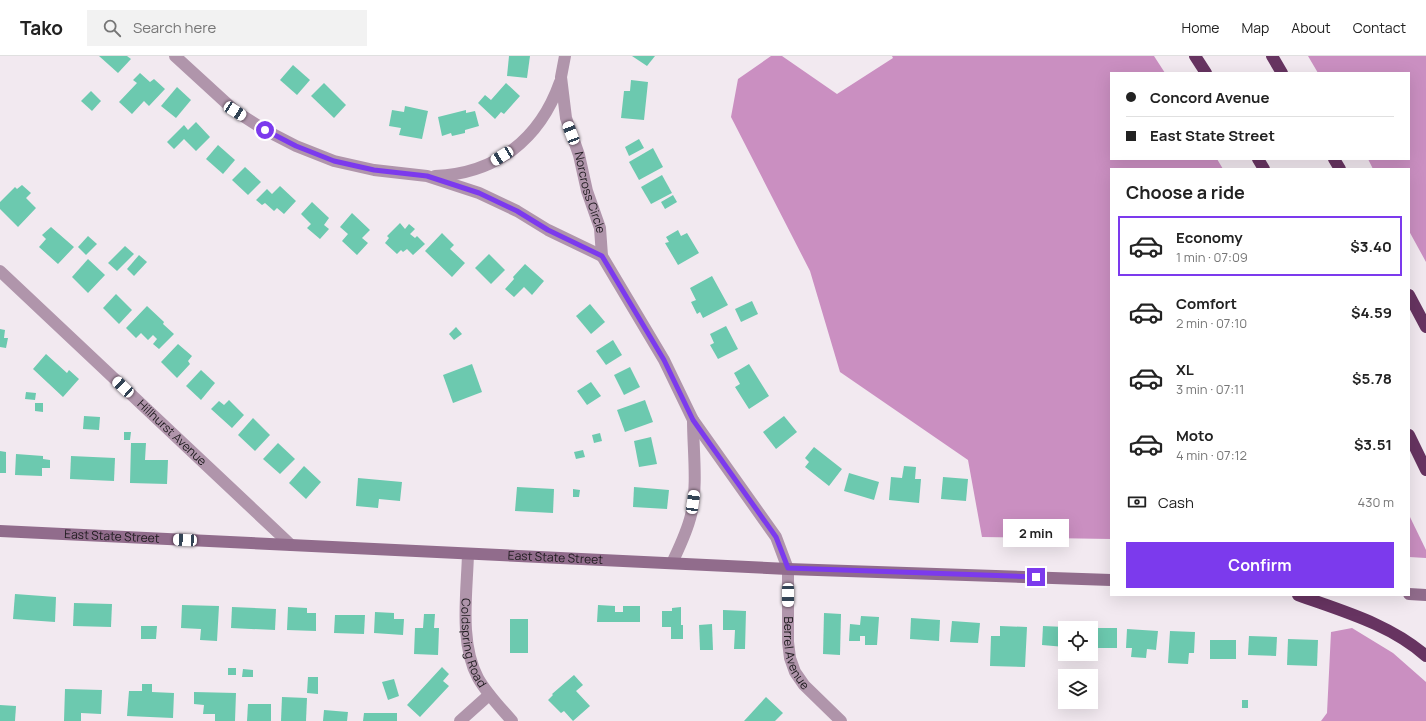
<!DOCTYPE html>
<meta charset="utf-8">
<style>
:root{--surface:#fff;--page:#f2f2f2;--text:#222;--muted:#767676;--line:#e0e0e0;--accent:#7c3aed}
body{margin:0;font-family:Manrope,sans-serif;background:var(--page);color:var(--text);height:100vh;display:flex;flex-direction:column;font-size:15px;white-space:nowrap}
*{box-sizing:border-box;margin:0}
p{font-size:13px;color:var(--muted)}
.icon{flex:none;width:22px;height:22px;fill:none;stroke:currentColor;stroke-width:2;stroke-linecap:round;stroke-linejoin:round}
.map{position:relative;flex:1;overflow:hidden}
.sheet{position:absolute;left:1110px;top:112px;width:300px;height:428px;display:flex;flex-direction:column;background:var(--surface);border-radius:0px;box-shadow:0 4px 16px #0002}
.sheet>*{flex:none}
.banner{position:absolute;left:1110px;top:16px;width:300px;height:88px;border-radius:0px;box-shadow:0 4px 16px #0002;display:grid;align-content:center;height:88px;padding:0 16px;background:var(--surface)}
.controls{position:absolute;left:1058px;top:565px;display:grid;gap:8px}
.controls a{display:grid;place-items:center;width:40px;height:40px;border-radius:0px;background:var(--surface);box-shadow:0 4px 16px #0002;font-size:20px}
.end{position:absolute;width:18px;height:18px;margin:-9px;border:5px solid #7c3aed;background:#fff;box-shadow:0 0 0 2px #fff}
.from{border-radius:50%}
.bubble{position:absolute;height:28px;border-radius:0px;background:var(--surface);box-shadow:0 4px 16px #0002;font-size:13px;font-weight:700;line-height:28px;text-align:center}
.car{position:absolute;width:12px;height:24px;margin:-12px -6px;border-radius:5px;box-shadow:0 0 3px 1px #0007;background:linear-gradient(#fff 24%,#345 0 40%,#fff 0 76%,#345 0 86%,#fff 0)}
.banner b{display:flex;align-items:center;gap:14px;height:38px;font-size:15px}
.banner b+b{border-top:1px solid var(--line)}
.banner i{width:10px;height:10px;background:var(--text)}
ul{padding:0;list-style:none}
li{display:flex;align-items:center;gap:12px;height:60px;margin:0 8px 6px;padding:0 8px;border:2px solid transparent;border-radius:0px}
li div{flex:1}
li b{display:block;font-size:15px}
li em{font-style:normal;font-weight:700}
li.active{border-color:var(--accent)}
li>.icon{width:36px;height:36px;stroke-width:1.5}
h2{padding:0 16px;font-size:18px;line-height:48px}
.pay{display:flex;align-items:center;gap:10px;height:44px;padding:0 16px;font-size:15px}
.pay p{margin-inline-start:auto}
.button{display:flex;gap:8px;margin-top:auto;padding:8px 16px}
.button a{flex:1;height:46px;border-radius:0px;background:var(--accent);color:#fff;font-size:16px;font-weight:700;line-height:46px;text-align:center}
header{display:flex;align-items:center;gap:24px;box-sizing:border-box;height:56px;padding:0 20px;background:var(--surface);border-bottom:1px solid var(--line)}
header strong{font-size:19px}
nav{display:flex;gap:22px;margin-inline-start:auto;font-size:14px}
.search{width:280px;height:36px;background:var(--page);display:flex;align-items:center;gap:10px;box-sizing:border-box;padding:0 14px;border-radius:0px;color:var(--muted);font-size:15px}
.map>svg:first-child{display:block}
</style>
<header>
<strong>Tako</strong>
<div class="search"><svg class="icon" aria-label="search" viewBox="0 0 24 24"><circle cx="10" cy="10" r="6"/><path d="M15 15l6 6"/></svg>Search here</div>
<nav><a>Home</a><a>Map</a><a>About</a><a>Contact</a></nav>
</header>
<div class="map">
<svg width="1426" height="665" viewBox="0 0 1426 665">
<rect width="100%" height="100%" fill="#f2e9f0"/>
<g fill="#ca8fc1">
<path d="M771,0H782L837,38L893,2L892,0H1154L1165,17H1111V103H1217L1223,113H1111V483L982,481L968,404L840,316L810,215L731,61L738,23Z"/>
<path d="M1308,0H1426V206L1409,175V113H1373L1368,103H1409V17H1318Z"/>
<path d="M1409,459L1426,494V502L1409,501Z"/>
<path d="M1352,572L1393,597L1426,626V665H1321L1327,657L1331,576Z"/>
</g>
<g fill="#6cc9af">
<path d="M99,0H127L131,3L118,17Z"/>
<path d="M509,0H530L527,22L507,20Z"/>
<path d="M632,0H655L647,10Z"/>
<path d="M293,9L310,24L297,39L280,24Z"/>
<path d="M140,17L150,26L154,23L165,33L149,50L144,45L132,58L119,46L137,27L133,24Z"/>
<path d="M631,24L648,26L644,64L621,62L624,35H630Z"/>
<path d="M324,27L346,49L334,62L311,40Z"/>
<path d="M506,27L520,40L504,58L501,56L495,63L478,47L485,39L491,44Z"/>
<path d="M177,31L191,44L176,62L161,50Z"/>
<path d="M91,35L101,45L92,55L81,45Z"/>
<path d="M405,50L428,55L422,83L399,79L401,72L389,70L392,54L404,56Z"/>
<path d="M466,54V57L475,55L479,70L465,74V77L452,80L451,77L442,80L438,61Z"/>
<path d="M196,66L210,81L196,95L184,83L174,93L167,86L184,69L188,74Z"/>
<path d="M639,83L644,92L629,100L625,91Z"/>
<path d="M218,89L235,104L223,118L206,103Z"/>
<path d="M653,92L663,111L639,124L629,106Z"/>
<path d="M245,111L261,126L248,139L232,124Z"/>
<path d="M662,119L672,137L651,148L641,131Z"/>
<path d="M22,129L31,137L26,142L36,152L18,171L0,153V146L15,131L17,133Z"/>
<path d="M280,130L296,145L284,158L277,152L274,155L265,147L262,149L256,144L267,133L272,138Z"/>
<path d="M673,139L677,146L665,153L661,146Z"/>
<path d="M312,146L329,162L324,169L329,173L320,183L307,172L311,168L301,158Z"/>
<path d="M352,157L370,174L362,182L368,187L357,199L342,185L348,178L340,171Z"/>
<path d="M400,167L405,173L409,168L415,173L410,178L415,182L417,180L425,188L413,199L407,193L403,196L401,194L397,198L385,187L389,182L387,180Z"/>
<path d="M51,171L74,191L58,208L39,191L46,183L42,179Z"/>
<path d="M678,174L681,180L687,177L699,197L678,209L665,187L669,186L666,181Z"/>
<path d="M442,177L454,189L450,193L465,207L452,221L425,195Z"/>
<path d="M88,180L97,188L86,199L78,191Z"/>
<path d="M125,190L134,198L117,215L108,207Z"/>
<path d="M489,198L505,214L491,228L475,212Z"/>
<path d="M139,199L147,206L134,220L127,213Z"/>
<path d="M88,203L105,219L88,237L72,221Z"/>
<path d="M525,208L544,225L532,239L524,231L514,241L505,233L514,223L513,221Z"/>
<path d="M712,220L728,249L703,262L700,256L697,258L691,246L696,244L690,232Z"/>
<path d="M116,238L132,254L119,268L103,252Z"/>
<path d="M752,245L758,258L741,266L735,253Z"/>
<path d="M590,248L605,266L591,278L576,260Z"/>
<path d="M147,250L164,266L163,268L174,278L159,293L153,288L157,283L153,279L148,284L141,277L136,282L126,272Z"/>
<path d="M726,270L738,293L718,303L710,289L714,287L710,278Z"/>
<path d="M456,271L462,278L454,284L449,278Z"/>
<path d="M0,273L5,274L4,282H8L6,292L0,291Z"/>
<path d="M613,284L622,299L606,309L596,295Z"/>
<path d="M178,288L192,300L188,305L190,308L177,322L161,306Z"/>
<path d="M46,298L67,317L69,314L79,323L63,341L33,313Z"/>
<path d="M472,308L482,336L453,347L443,319Z"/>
<path d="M749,308L769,340L749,353L735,331L740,328L734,317Z"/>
<path d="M630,311L640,331L624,339L614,319Z"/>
<path d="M201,314L215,327L201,344L186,330Z"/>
<path d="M591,326L601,340L587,349L577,335Z"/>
<path d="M26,336L36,337L35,344L25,343Z"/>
<path d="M229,344L244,359L232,372L211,353L219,345L224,349Z"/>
<path d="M645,344L653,366L625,376L617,354Z"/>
<path d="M35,347H43V356L35,355Z"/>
<path d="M84,360L100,361L99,374L83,373Z"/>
<path d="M784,360L797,376L776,393L763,376Z"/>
<path d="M253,362L270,379L255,395L238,379Z"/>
<path d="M124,376H131L130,384H124Z"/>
<path d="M600,377L602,385L594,387L592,379Z"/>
<path d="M651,381L657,408L639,411L634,385Z"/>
<path d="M131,387H146L145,404H168L167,428L130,427Z"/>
<path d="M278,387L295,403L280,418L263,403Z"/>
<path d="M814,391L842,413L829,430L805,411L809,406L805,402Z"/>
<path d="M583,394L585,401L576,403L574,396Z"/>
<path d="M0,395L6,396V417H0Z"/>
<path d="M16,398L43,400V403L50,404V412H42V420L15,419Z"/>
<path d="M71,400L115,402L114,425L70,423Z"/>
<path d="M304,410L321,426L306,443L289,427Z"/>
<path d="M904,410L916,411L915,423H921L919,447L889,444L891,421L902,422Z"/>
<path d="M849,417L879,426L874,444L844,435Z"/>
<path d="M943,421L968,423L966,445L941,443Z"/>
<path d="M358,422L402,426L400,445L379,443L378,452L356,450Z"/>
<path d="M517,431L554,433L553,457L515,455Z"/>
<path d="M634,431L669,434L667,453L633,451Z"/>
<path d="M573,433L580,434L579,441H573Z"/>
<path d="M15,538L56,541L55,566L13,563Z"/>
<path d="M74,547L112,548L111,571L73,570Z"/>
<path d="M182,549L219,550L217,585L200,584L201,573L181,572Z"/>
<path d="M598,549L615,550V556H623V550H640V566H597Z"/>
<path d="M232,551L276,553L275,574L231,572Z"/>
<path d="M288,551L307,552V557H316V575L287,574Z"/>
<path d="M681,551V569H683V583H671V571H662V555H672V552Z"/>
<path d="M723,554L746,555L745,593H734L735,574H723Z"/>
<path d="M375,556L394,557V563H404L403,579L374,577Z"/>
<path d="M824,557L841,558L840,599L823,598Z"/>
<path d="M424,558H435L434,572H439L438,599L414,598L415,572H423Z"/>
<path d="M335,559H365L364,578L334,577Z"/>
<path d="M861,560L879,561L877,589H865V580H860V585H849L850,568L860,569Z"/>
<path d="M911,562L940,564L939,585L910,583Z"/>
<rect x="510" y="563" width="18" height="34"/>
<path d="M952,565L980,567L978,587L950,586Z"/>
<path d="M712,568L713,594H700L699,569Z"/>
<path d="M141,570H157L156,583H141Z"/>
<path d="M1000,570L1027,571L1025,611L990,610L991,580H1000Z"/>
<path d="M1043,570L1065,571V591L1042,589Z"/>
<rect x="1091" y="572" width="26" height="20"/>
<path d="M1127,573L1158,575L1156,594L1147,593L1146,602L1131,601L1132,592H1126Z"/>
<path d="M1170,575L1195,576L1194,597H1189L1188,608L1168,607Z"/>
<path d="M1249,580L1277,581L1276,600L1248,599Z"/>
<path d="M1288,583L1318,584L1317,610L1287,609Z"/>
<rect x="1210" y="584" width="26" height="19"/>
<path d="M442,611L449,618L443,625L449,630L420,661L407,649Z"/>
<rect x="228" y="612" width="8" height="7"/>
<path d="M243,613L253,614V621H242Z"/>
<path d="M574,619L583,629L576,635L590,650L573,665L564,655L561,657L548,644L553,639L552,638Z"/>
<path d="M308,621H318V638L307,637Z"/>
<path d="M394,623L399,640L388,644L382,626Z"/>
<path d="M142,628H152V636L174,637L173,662L127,660L129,635H142Z"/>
<path d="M65,633L102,634L101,658L81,657V665H64Z"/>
<path d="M194,636L236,637L235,665H215V658H203L204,649L194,648Z"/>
<path d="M282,641L307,642L306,665H281Z"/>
<path d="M766,641L783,657L775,665H744Z"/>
<rect x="1242" y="644" width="6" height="8"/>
<path d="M248,648H271V665H247Z"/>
<path d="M0,649L16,650L15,665H0Z"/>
<path d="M324,654L348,656L347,665H323Z"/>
<path d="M364,657H397V665H363Z"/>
</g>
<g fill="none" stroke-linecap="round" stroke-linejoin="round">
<g stroke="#b095ab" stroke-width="12">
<path d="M175,0L235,55L265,74L296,90L334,105L374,114L427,120L479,137L517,155L548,174L602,200"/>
<path id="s1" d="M565,0L561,21L566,62L579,99L587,135L600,172L602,200L664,304L693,364L776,481L788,513V586L790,602L795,616L804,629L841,665"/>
<path d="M435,120C496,118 540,83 560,26"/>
<path id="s2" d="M0,215L291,489"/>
<path id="s3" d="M468,498C467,536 459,587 478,622C487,638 500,651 512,665"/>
<path d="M672,507C679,492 687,476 691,459C698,429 693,394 693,364"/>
<path d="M460,665L489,639"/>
</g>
<g stroke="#916c8c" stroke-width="12">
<path id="s4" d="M0,475L788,513L1111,524"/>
<path d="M1409,538L1426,539"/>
</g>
<g stroke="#673461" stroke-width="12">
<path d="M1195,0L1206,17"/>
<path d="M1272,0L1282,17"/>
<path d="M1258,103L1264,113"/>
<path d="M1334,103L1340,113"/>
<path d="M1409,239L1426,271"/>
<path d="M1409,379L1426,414"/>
<path d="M1298,539C1342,555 1390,568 1426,600"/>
</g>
</g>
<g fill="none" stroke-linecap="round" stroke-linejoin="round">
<path stroke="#7c3aed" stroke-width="5" d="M265,74L296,90L334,105L374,114L427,120L479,137L517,155L548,174L602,200L664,304L693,364L776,481L788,512L1036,521"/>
</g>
<g text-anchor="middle" stroke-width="3" stroke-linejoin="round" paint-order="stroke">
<g font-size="12" fill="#1d1a1d" stroke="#fff">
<text dy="4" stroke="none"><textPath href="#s1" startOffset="141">Norcross Circle</textPath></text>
<text dy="4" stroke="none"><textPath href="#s2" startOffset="236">Hillhurst Avenue</textPath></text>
<text dy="4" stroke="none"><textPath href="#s4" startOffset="112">East State Street</textPath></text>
<text dy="4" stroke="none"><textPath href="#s4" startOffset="556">East State Street</textPath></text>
<text dy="4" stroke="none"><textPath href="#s3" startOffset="90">Coldspring Road</textPath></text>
<text dy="4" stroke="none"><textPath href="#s1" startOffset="657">Berrel Avenue</textPath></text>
</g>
</g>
</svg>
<div class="controls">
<a><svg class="icon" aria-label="locate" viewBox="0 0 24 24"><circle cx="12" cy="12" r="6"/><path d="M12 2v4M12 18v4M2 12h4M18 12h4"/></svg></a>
<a><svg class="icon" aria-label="layers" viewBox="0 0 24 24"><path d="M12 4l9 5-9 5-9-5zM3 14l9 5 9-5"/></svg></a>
</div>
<i class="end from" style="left:265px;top:74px"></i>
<i class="end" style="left:1036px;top:521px"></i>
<div class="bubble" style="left:1003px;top:463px;width:66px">2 min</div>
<i class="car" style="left:235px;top:55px;rotate:123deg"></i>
<i class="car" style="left:571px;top:77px;rotate:339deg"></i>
<i class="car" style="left:502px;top:100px;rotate:238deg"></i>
<i class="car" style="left:123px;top:331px;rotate:313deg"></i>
<i class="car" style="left:693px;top:446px;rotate:8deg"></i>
<i class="car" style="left:185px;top:484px;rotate:273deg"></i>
<i class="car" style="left:788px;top:539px;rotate:180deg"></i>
<div class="banner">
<b><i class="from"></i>Concord Avenue</b>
<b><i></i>East State Street</b>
</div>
<section class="sheet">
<h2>Choose a ride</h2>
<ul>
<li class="active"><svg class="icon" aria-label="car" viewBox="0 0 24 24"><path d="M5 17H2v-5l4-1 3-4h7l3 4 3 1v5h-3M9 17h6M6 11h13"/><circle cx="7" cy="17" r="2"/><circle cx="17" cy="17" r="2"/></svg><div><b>Economy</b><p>1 min · 07:09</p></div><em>$3.40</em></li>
<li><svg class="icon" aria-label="car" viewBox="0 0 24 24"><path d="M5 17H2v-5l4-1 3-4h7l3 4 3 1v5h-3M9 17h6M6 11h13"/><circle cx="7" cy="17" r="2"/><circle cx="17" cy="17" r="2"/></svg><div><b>Comfort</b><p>2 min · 07:10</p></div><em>$4.59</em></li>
<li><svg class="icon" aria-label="car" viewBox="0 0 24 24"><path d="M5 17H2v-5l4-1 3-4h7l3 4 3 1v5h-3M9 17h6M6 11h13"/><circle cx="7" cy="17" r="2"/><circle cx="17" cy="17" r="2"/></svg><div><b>XL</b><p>3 min · 07:11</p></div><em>$5.78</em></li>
<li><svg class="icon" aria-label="car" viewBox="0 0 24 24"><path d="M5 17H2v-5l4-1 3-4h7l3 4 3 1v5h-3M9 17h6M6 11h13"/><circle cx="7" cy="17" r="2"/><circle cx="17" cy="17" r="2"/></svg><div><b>Moto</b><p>4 min · 07:12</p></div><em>$3.51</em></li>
</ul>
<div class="pay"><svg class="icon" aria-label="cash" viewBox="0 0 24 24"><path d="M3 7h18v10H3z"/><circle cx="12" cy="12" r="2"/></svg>Cash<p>430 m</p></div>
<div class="button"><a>Confirm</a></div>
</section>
</div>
